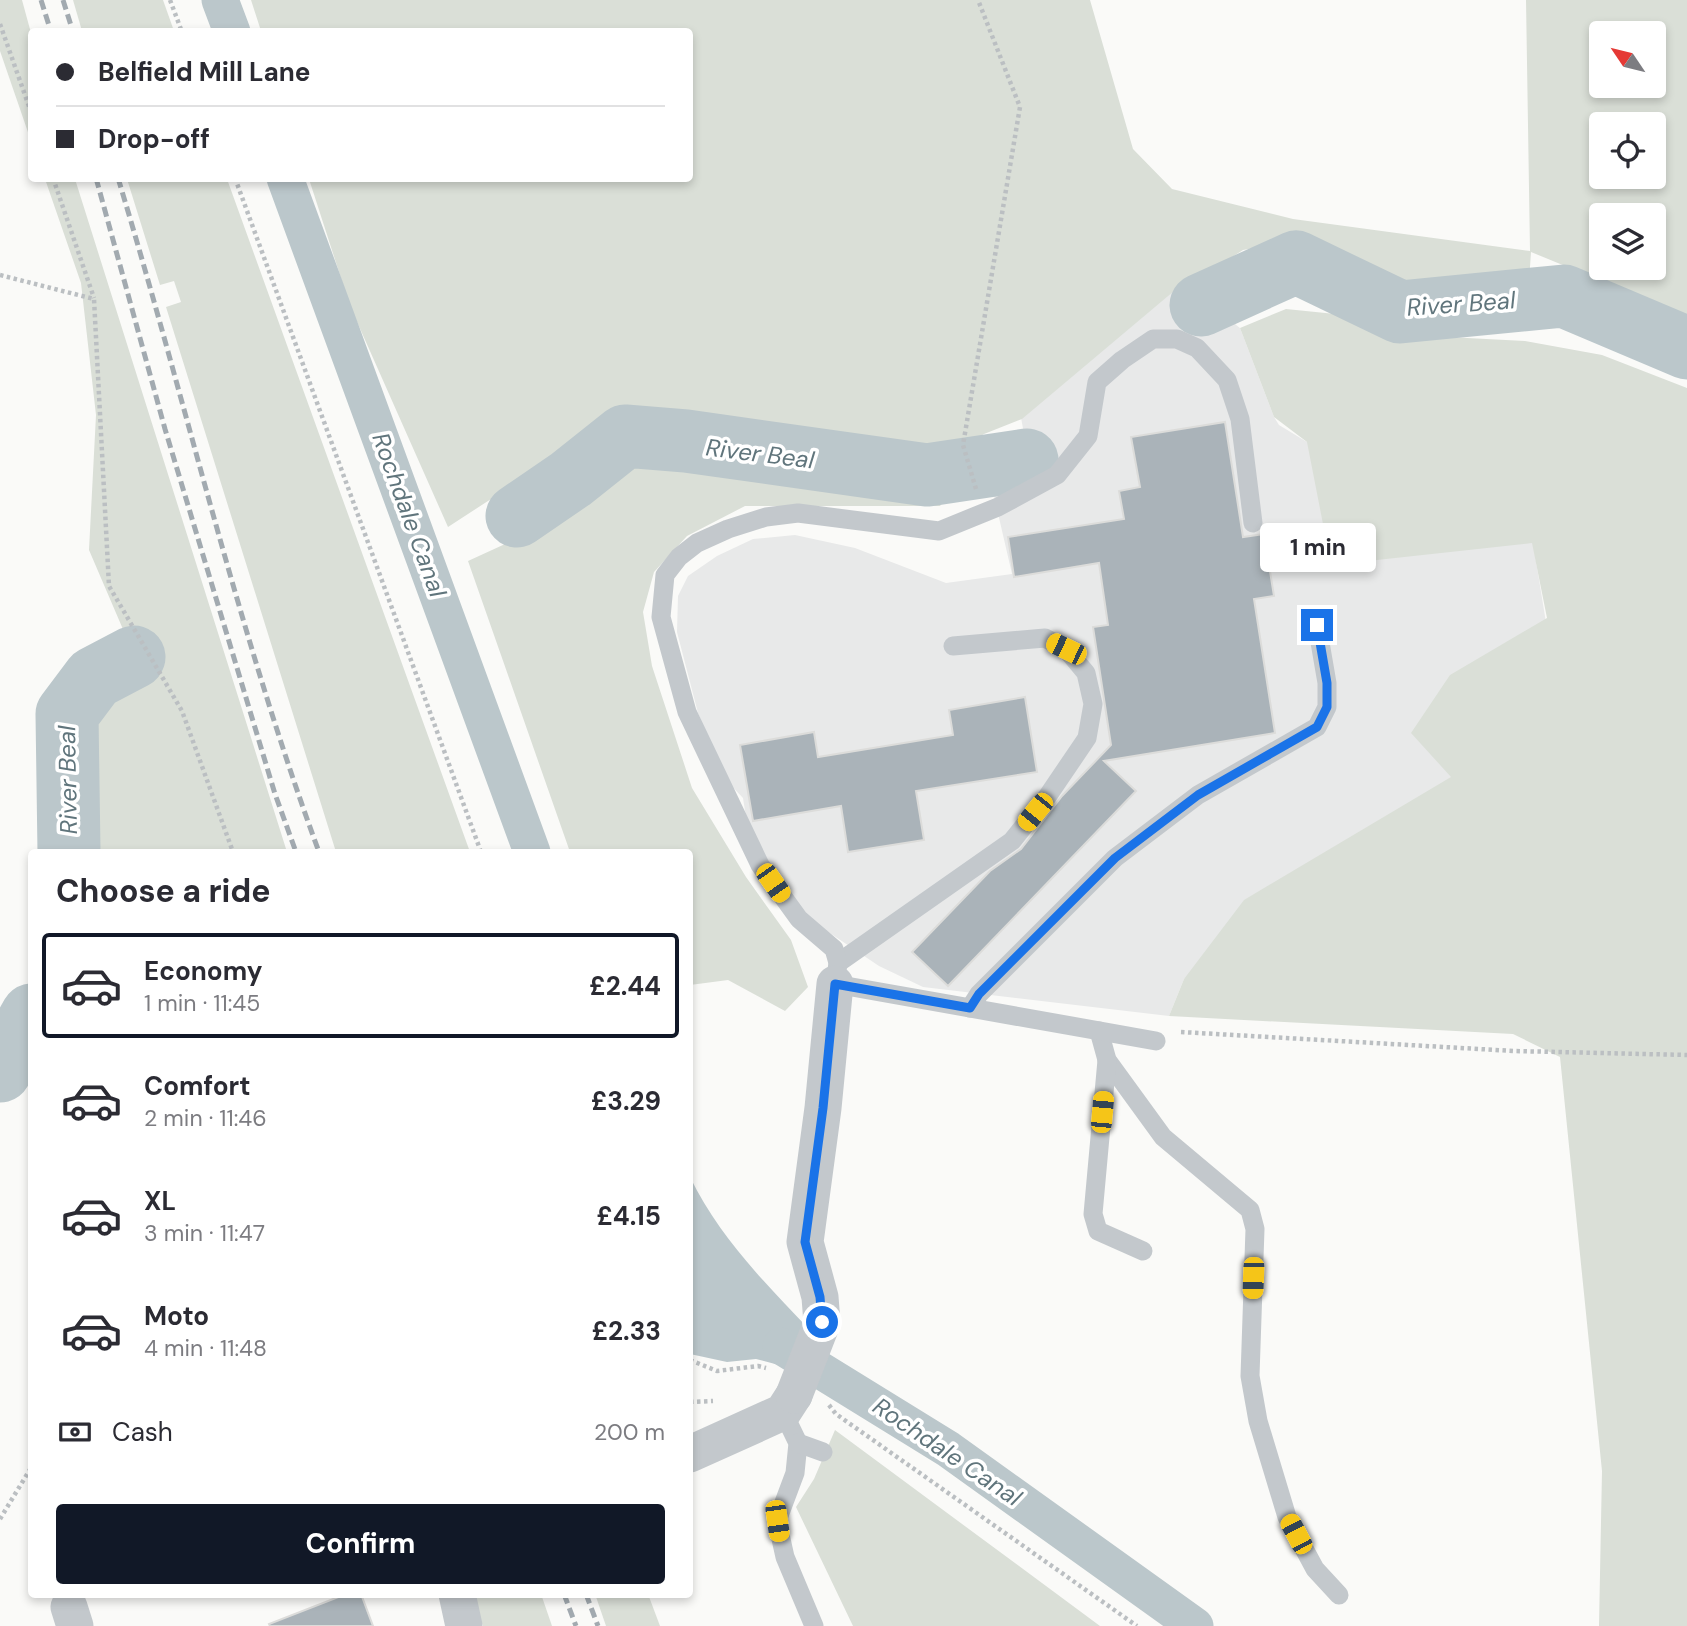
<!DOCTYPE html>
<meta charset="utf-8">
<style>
:root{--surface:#fff;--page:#f2f2f3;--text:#2b2b33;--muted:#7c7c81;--line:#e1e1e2;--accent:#111827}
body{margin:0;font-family:"DM Sans",sans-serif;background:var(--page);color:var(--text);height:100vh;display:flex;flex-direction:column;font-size:26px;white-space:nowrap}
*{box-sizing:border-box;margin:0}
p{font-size:23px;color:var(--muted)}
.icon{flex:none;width:38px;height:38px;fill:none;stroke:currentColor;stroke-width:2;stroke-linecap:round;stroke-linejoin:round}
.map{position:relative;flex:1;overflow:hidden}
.drawer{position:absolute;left:28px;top:849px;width:665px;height:749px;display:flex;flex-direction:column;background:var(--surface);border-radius:7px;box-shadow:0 4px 10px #0003}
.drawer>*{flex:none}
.guide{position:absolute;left:28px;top:28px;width:665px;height:154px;border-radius:7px;box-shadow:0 4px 10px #0003;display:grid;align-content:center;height:154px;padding:0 28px;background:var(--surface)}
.needle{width:46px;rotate:305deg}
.buttons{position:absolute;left:1589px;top:21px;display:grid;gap:14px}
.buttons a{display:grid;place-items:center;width:77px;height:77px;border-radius:7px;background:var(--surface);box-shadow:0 4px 10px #0003;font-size:35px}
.end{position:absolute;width:32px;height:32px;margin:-16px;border:9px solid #1a73e8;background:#fff;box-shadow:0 0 0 4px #fff}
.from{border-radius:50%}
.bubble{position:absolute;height:49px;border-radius:7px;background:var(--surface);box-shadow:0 4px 10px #0003;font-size:23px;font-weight:700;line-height:49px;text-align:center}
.car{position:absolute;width:21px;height:42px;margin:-21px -10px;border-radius:9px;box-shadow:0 0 5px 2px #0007;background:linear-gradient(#f5c518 24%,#345 0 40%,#f5c518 0 76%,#345 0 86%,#f5c518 0)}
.guide b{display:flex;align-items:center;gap:24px;height:66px;font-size:26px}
.guide b+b{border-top:2px solid var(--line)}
.guide i{width:18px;height:18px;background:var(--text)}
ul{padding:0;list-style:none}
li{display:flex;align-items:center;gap:21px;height:105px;margin:0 14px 10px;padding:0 14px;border:4px solid transparent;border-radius:7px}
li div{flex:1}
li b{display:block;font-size:26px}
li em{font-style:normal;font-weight:700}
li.current{border-color:var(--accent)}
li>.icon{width:63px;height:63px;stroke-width:1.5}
h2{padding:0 28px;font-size:32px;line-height:84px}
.pay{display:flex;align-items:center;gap:18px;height:77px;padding:0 28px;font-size:26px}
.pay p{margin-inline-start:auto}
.cta{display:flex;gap:14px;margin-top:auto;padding:14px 28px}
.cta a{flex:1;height:80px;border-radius:7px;background:var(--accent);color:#fff;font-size:28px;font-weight:700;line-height:80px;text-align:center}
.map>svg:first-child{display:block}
</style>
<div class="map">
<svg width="1687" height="1626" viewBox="0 0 1687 1626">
<rect width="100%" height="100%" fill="#fafaf8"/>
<path fill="#e8e9e9" d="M1187,286L1240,328L1274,417L1279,425L1307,442L1502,418L1533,543L1561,714L1184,979L1169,1016L923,987L879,966L803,915L765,860L747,824L743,798L726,780L698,713L677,632L678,596L688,576L717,556L753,539L795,535L855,548L946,583L1012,574L991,483L1031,474L1007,338Z"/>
<g fill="#dadfd7" fill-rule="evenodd">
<path d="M0,0H22L31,33V141L0,51Z"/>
<path d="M73,0H163L174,31H82Z"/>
<path d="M251,0H1090L1133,149L1172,189L1293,219L1530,251L1526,0H1687V316L1531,252L1529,282L1411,286L1293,241L1243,250L1187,286L1174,291L1022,419L984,434L946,455L914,457L614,419L448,527L350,306L309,179L690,178V32L261,31ZM1601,33H1654V86H1601ZM1601,124H1654V177H1601ZM1601,215H1654V268H1601Z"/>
<path d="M45,179H75L287,852H95V813L83,722L90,699L109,683L140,669L89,550L96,415L81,283Z"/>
<path d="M127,179H227L470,852H336L166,307L181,302L174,281L160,285Z"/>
<path d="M1286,309L1345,315L1409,335L1525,341L1602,355L1687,388V1626H1599L1602,1471L1560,1057L1513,1034L1169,1016L1184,979L1244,900L1451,777L1411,733L1450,675L1547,618L1532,543L1331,565L1307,442L1274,417L1240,328Z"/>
<path d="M634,455L950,494L940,506H745L687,536L654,572L643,612L652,666L692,788L746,877L791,940L808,987L785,1011L728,980L690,985V852H570L468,561L527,534Z"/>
<path d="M835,1430L1100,1626H853L796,1507L814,1479Z"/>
<path d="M474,1594H541L552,1626H483L473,1600Z"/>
<path d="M595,1594H648L660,1626H606Z"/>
</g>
<path fill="#bbc7cb" d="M690,1177C719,1236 762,1280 807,1327L790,1368L756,1359L727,1362L690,1354Z"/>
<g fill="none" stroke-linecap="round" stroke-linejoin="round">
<g stroke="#bbc7cb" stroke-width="37">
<path d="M220,0L232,32"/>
<path d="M285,178L532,852"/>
<path d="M781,1346L948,1449L1195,1626"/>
</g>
<g stroke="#bbc7cb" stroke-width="63">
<path d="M1201,305L1296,262L1400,312L1564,296L1687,348"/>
<path d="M517,516L571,479L625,436L686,441L927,475L1027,460"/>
<path d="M69,852L67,714L94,678L134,657"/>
<path d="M0,1071L32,1015"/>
</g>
</g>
<g fill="#aab3b9" stroke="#dcdcda" stroke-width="2">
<path d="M1225,422L1243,537L1264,534L1274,596L1254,599L1275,733L1104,761L1136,791L948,986L912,952L990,871L1021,849L1062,796L1111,745L1093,627L1108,625L1099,563L1014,577L1008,537L1124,519L1119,491L1140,487L1131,437Z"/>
<path d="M1025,697L1037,772L916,791L924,840L848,852L841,806L753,821L740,745L814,732L818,757L953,735L949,710Z"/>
<path d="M346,1594H361L373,1626H270L269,1624Z"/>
</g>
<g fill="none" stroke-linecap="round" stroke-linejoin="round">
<g stroke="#bbbfc2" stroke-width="4.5" stroke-dasharray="3.5 3.5" stroke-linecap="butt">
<path d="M170,0L182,32"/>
<path d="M0,24L32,115"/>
<path d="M53,178L94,298"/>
<path d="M235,178L481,852"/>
<path d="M0,275L94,299L109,586L182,711L233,852"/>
<path d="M976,489L963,445L1020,107L978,0"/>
<path d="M1181,1032L1514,1051L1687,1055"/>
<path d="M690,1360L717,1371L758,1366L766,1368"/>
<path d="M690,1402L713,1401"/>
<path d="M829,1405L836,1414L1137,1626"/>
<path d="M0,1519L32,1466"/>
</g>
<g stroke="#c3c8cc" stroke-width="19">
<path d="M838,963L1012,841L1047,797L1087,738L1093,704L1086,673L1066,649L1045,638L953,646"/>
<path d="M970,1008L979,994L1115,858L1198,795L1317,727L1327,707V683L1317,625"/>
<path d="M1099,1031L1107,1060L1163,1137L1250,1210L1255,1229L1250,1376L1258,1421L1287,1517L1315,1569L1339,1595"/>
<path d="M1156,1041L835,984L838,963L834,949L799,919L760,865L687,712L661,617L665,575L679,557L697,543L728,529L766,517L798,513L939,531L998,507L1057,475L1088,436L1097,382L1122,360L1153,339H1177L1197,348L1227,380L1240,419L1253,523"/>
<path d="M1107,1060L1093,1214L1098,1231L1143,1251"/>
<path d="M783,1412L798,1443L795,1473L777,1521L785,1557L814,1626"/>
<path d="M798,1443L823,1452"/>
</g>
<g stroke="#c3c8cc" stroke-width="37">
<path d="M822,1323L820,1297L805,1242L823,1108L835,984"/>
<path d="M690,1454L783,1412L794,1395"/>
<path d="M457,1594L464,1626"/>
<path d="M69,1607L75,1626"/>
</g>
<g stroke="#a2aab0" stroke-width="5" stroke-dasharray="10 5" stroke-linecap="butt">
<path d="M41,0L51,32"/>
<path d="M63,0L73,32"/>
<path d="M96,178L165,429L275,794L296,852"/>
<path d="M118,178C186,402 238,632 319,852"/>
<path d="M564,1594L576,1626"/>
<path d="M586,1594L598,1626"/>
</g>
<path stroke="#c3c8cc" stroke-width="37" d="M794,1395L822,1323"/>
</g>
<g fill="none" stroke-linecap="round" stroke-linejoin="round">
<path stroke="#1a73e8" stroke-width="9" d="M822,1322L820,1297L805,1242L823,1108L835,984L970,1008L979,994L1115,858L1198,795L1317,727L1327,707V683L1317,625"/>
</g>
<g text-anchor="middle" stroke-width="7" stroke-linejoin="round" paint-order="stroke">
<g font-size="24" font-style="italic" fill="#60757c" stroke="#fff">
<text transform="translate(1461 304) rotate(-4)" y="8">River Beal</text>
<text transform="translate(760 454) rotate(7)" y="8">River Beal</text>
<text transform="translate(409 515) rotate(70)" y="8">Rochdale Canal</text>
<text transform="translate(68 780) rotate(-91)" y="8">River Beal</text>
<text transform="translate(947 1452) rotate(34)" y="8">Rochdale Canal</text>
</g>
</g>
</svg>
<div class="buttons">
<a><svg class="needle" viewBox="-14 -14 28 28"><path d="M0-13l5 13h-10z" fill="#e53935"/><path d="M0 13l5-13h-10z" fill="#7c7c81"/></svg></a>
<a><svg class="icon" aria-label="locate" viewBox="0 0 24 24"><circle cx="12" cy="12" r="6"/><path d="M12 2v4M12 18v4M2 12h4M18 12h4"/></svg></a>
<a><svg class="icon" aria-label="layers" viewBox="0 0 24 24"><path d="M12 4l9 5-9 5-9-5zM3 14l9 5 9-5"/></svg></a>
</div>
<i class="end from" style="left:822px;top:1322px"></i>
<i class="end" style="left:1317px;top:625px"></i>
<div class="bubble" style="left:1260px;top:523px;width:116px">1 min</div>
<i class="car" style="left:1066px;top:649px;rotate:296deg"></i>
<i class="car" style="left:1035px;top:812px;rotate:219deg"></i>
<i class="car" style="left:773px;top:883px;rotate:145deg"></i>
<i class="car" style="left:1102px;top:1112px;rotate:5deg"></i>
<i class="car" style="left:1253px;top:1278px;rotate:182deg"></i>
<i class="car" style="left:777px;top:1521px;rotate:172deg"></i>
<i class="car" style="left:1296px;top:1534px;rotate:332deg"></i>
<div class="guide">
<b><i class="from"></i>Belfield Mill Lane</b>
<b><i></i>Drop-off</b>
</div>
<section class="drawer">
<h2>Choose a ride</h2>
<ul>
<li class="current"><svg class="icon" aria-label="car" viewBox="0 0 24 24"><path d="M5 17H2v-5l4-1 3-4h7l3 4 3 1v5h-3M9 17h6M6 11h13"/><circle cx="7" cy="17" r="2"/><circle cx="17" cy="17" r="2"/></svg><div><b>Economy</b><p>1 min · 11:45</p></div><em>£2.44</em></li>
<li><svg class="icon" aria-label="car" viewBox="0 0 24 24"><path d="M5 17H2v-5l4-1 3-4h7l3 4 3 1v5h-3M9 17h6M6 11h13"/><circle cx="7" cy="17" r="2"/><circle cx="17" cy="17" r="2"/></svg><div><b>Comfort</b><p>2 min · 11:46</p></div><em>£3.29</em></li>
<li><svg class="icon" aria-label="car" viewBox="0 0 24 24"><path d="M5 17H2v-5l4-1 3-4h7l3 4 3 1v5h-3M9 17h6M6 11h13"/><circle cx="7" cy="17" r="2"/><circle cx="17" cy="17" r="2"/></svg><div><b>XL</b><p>3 min · 11:47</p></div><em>£4.15</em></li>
<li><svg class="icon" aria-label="car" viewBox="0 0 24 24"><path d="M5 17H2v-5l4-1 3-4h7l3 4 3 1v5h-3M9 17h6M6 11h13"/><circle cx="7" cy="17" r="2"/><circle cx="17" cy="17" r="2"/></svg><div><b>Moto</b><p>4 min · 11:48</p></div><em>£2.33</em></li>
</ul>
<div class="pay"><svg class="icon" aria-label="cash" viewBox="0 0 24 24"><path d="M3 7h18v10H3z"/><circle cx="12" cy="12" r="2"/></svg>Cash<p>200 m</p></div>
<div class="cta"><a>Confirm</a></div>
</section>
</div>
